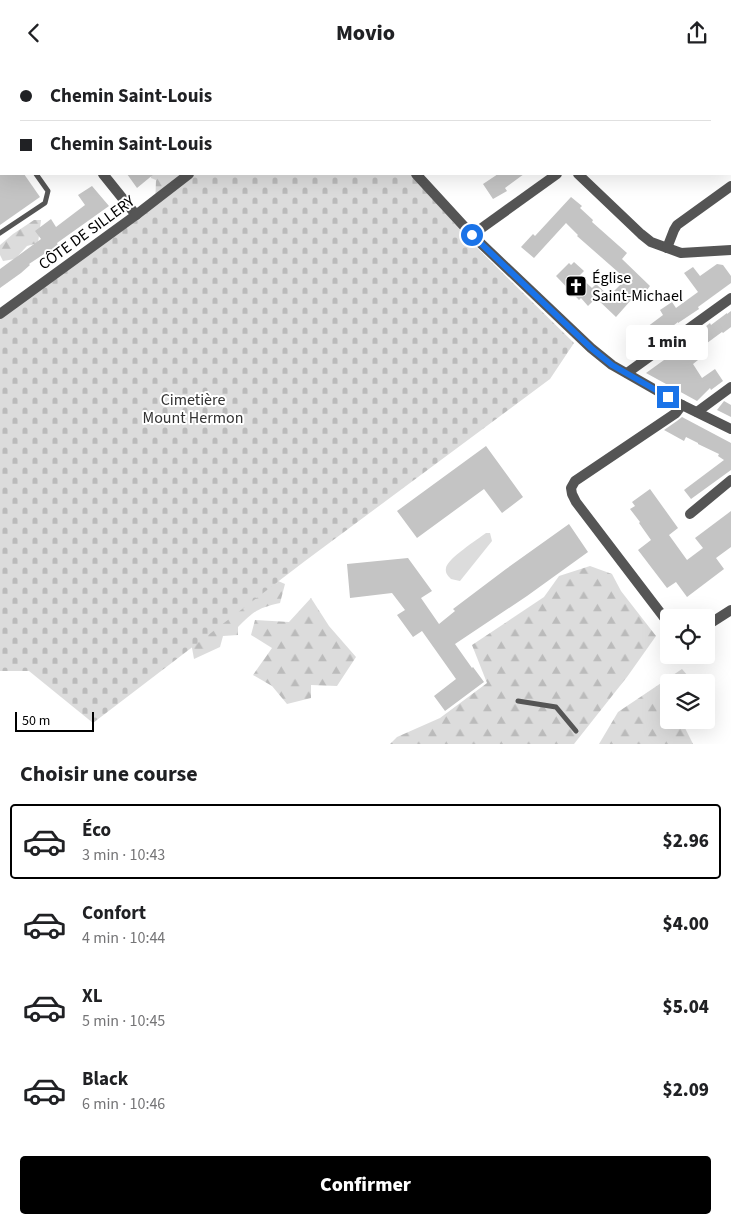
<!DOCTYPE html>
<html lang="fr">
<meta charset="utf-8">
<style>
:root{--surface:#fff;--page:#f6f6f6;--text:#202124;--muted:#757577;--line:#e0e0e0;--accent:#000}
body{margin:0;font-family:"Source Sans 3",sans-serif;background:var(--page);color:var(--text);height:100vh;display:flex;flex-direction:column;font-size:19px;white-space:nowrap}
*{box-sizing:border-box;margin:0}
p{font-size:16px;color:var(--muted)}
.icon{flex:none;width:28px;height:28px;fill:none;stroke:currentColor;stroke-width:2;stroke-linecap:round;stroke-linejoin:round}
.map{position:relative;height:679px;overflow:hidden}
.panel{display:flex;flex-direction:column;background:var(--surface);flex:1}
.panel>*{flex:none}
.top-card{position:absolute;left:0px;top:0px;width:731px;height:110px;box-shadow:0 5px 20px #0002;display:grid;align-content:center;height:110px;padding:0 20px;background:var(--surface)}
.fabs{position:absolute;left:660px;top:544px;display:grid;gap:10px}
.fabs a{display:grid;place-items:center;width:55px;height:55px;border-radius:5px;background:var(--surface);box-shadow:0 5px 20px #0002;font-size:25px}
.scale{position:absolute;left:15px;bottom:12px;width:79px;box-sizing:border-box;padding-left:5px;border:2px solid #000;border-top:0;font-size:14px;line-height:18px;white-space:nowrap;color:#000;-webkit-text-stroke:4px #fff;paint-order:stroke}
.end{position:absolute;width:22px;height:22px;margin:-11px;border:6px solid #1a73e8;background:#fff;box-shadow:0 0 0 2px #fff}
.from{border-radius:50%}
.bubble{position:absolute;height:35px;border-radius:5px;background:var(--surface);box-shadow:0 5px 20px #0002;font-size:16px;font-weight:800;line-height:35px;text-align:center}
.top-card b{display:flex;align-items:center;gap:18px;height:48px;font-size:19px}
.top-card b+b{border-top:1px solid var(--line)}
.top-card i{width:12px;height:12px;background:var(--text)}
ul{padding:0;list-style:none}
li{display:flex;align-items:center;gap:15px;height:75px;margin:0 10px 8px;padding:0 10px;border:2px solid transparent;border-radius:5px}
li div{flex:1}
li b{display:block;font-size:19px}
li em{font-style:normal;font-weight:800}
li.current{border-color:var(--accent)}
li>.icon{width:45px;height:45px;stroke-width:1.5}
h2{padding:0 20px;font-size:22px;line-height:60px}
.action{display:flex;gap:10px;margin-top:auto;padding:10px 20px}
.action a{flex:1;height:58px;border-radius:5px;background:var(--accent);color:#fff;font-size:20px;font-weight:800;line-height:58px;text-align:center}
header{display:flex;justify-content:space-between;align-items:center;height:65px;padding:0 20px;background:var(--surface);font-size:22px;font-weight:800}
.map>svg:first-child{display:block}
</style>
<header><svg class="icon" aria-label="back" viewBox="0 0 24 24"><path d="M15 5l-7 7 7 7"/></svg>Movio<svg class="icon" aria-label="share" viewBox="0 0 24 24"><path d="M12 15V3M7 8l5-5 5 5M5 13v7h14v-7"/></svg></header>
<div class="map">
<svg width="731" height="679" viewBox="0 0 731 679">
<defs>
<pattern id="forest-firs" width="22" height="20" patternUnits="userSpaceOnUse" patternTransform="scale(1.25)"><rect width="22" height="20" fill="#dcdcdc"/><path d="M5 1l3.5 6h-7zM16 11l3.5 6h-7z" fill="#bbb"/></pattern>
<pattern id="cemetery-stones" width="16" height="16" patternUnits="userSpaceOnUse" patternTransform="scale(1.25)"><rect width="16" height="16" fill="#dcdcdc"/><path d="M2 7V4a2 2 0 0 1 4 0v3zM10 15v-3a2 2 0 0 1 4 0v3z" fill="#bbb"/></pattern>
</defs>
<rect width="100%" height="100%" fill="#fff"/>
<path fill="#dcdcdc" d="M486,468H490L492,476L460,516L451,514C448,511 445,508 446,503C447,494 478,474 486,468Z"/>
<g fill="url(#forest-firs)">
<path d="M151,109H183L155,144L156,115L151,113Z"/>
<path d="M34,155H41L38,178L27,181L15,194L3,196L0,190V180L13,169Z"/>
<path d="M590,501L612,509L621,526L656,571L627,612L574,679H390L397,672L440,653L487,618L472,580L544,532L559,511Z"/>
<path d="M269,512L285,519L280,538C258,543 254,546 238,562V570L223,571L220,582L194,594L189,566Z"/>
<path d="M311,533L329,561L356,592L337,621L311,620V633L287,639L272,621L253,610L272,583L251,570L255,555L289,557Z"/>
<path d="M682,604L693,617L669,618V655H681L693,679H599L618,647Z"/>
</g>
<path fill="url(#cemetery-stones)" d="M189,109H411L468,174L574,278L550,314L305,496L93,658L29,606H0V249Z"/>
<g fill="#c4c4c4">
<path d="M0,109H24L40,132L0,160Z"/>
<path d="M127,109H154L137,123Z"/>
<path d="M498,109H524L505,123L507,126L493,134L483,119Z"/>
<path d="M92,121L109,141L57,178L58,180L50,186V185L29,199L30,200L21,208L0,223V204L41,174L35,166L51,154L56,162L85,140L78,130Z"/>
<path d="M571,132L582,141L580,143L593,155L592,157L627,188L622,194L650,221L643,230L639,226L616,252L596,233L588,241L581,233L579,235L556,211L569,198L571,200L574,197L584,206L579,211L592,223L596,219L608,230L612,226L613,227L626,214L577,171L578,170L566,158L534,193L521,182L533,169L535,171Z"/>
<path d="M717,199L723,200L731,211V218L698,242L699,244L678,258V257L656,274L647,262L663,250L660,245L672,237L676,243L698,227L684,208L693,202L700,211Z"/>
<path d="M731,246V262L723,268L722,267L703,281L708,287L693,299L702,313L715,304L723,316L711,325L710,323L697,336L646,308L664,295L663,294L679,282L681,284L702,268L700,266L710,258L711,260L727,248V249Z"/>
<path d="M724,336L731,340V352L717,345Z"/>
<path d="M682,352L731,378V405L691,434L684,425L724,395L718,391L719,389L698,379V378L686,372L684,376L664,365L677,356Z"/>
<path d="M486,381L523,432L502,448L484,424L417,473L397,446Z"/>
<path d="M650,424L678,463L669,470L687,495L703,483L695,473L731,446V482L716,493L724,504L687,532L676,517L667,523L638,485L651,475L639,458L640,457L630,444L635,441L632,437Z"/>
<path d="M569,459L588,487L527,531L455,579L472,603L473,602L484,617L445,646L434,631L456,614L422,566L413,572L397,550L405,545L392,528L350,533L347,499L408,493L432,526L421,533L439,559L455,546L453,544L506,504Z"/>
</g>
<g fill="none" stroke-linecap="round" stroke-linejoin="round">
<g stroke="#555" stroke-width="5">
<path d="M0,61L1,62"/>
<path d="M0,168L45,138L48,126L36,109"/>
<path d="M518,636L556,642L576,666"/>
</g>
<g stroke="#555" stroke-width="10">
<path d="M16,0L17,1"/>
<path d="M161,0L162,1"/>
<path d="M460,0L461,1"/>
<path d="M516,1L518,0"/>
<path d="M708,1L709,0"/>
<path d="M103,109L136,150"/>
<path d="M578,109L641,169L651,177L681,188L731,185"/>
<path d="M472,170L557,109"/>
<path d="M667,183L674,165L677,160L731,121"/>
<path d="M627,308L731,233"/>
<path d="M697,347L731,322"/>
<path d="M690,449L731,415"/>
<path d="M669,559L576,437L572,429L571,423L575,416L676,348L682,340"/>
<path d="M706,561L731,545"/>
</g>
<g stroke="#555" stroke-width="10">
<path d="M316,0L317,1"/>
<path d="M335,1L337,0"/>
<path d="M416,109L472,170L591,283L612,300L682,340L731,364"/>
<path d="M0,249L136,150L189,109"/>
</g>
</g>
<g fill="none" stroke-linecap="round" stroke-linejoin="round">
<path stroke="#1a73e8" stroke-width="6" d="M472,170L591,283L612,300L668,332"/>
</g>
<defs>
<g id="church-square" transform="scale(1.125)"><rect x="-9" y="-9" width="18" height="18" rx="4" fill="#000" stroke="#fff"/><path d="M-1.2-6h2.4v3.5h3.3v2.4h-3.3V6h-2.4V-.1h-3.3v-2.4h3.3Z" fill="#fff"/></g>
</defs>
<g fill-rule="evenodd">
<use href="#church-square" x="576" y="221"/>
</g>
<g text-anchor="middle" stroke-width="4" stroke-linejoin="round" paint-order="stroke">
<g font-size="16" fill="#000" stroke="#fff">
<text transform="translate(86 167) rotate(-36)" y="6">CÔTE DE SILLERY</text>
</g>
<g font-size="16" fill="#000" stroke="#fff" text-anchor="start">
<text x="592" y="218">Église<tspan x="592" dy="18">Saint-Michael</tspan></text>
</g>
<g font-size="16" fill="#333" stroke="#fff">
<text x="193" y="340">Cimetière<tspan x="193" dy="18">Mount Hermon</tspan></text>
</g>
</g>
</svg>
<div class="fabs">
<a><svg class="icon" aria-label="locate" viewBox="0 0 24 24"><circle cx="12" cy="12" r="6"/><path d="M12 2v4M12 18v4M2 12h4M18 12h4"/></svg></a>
<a><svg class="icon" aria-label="layers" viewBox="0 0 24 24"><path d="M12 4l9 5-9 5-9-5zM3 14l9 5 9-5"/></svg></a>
</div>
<div class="scale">50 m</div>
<i class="end from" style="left:472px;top:170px"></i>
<i class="end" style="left:668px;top:332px"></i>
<div class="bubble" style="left:626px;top:260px;width:82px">1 min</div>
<div class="top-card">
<b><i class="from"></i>Chemin Saint-Louis</b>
<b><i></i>Chemin Saint-Louis</b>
</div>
</div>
<section class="panel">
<h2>Choisir une course</h2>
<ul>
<li class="current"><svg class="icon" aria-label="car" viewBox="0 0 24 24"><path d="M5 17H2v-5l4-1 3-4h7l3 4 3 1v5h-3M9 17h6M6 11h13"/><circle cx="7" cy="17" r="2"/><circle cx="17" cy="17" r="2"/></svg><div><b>Éco</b><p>3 min · 10:43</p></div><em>$2.96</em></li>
<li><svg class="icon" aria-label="car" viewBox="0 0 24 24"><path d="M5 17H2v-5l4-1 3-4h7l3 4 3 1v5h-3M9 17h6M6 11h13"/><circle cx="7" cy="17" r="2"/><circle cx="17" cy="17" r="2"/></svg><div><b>Confort</b><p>4 min · 10:44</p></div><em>$4.00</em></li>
<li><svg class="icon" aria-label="car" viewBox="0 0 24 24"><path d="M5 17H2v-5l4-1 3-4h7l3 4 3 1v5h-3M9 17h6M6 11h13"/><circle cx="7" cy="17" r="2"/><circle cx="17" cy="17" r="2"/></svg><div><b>XL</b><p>5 min · 10:45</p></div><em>$5.04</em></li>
<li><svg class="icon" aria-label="car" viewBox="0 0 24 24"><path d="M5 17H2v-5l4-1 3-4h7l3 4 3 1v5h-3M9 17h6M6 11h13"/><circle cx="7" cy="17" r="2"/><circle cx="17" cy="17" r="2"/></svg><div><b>Black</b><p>6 min · 10:46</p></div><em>$2.09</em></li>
</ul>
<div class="action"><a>Confirmer</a></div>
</section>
